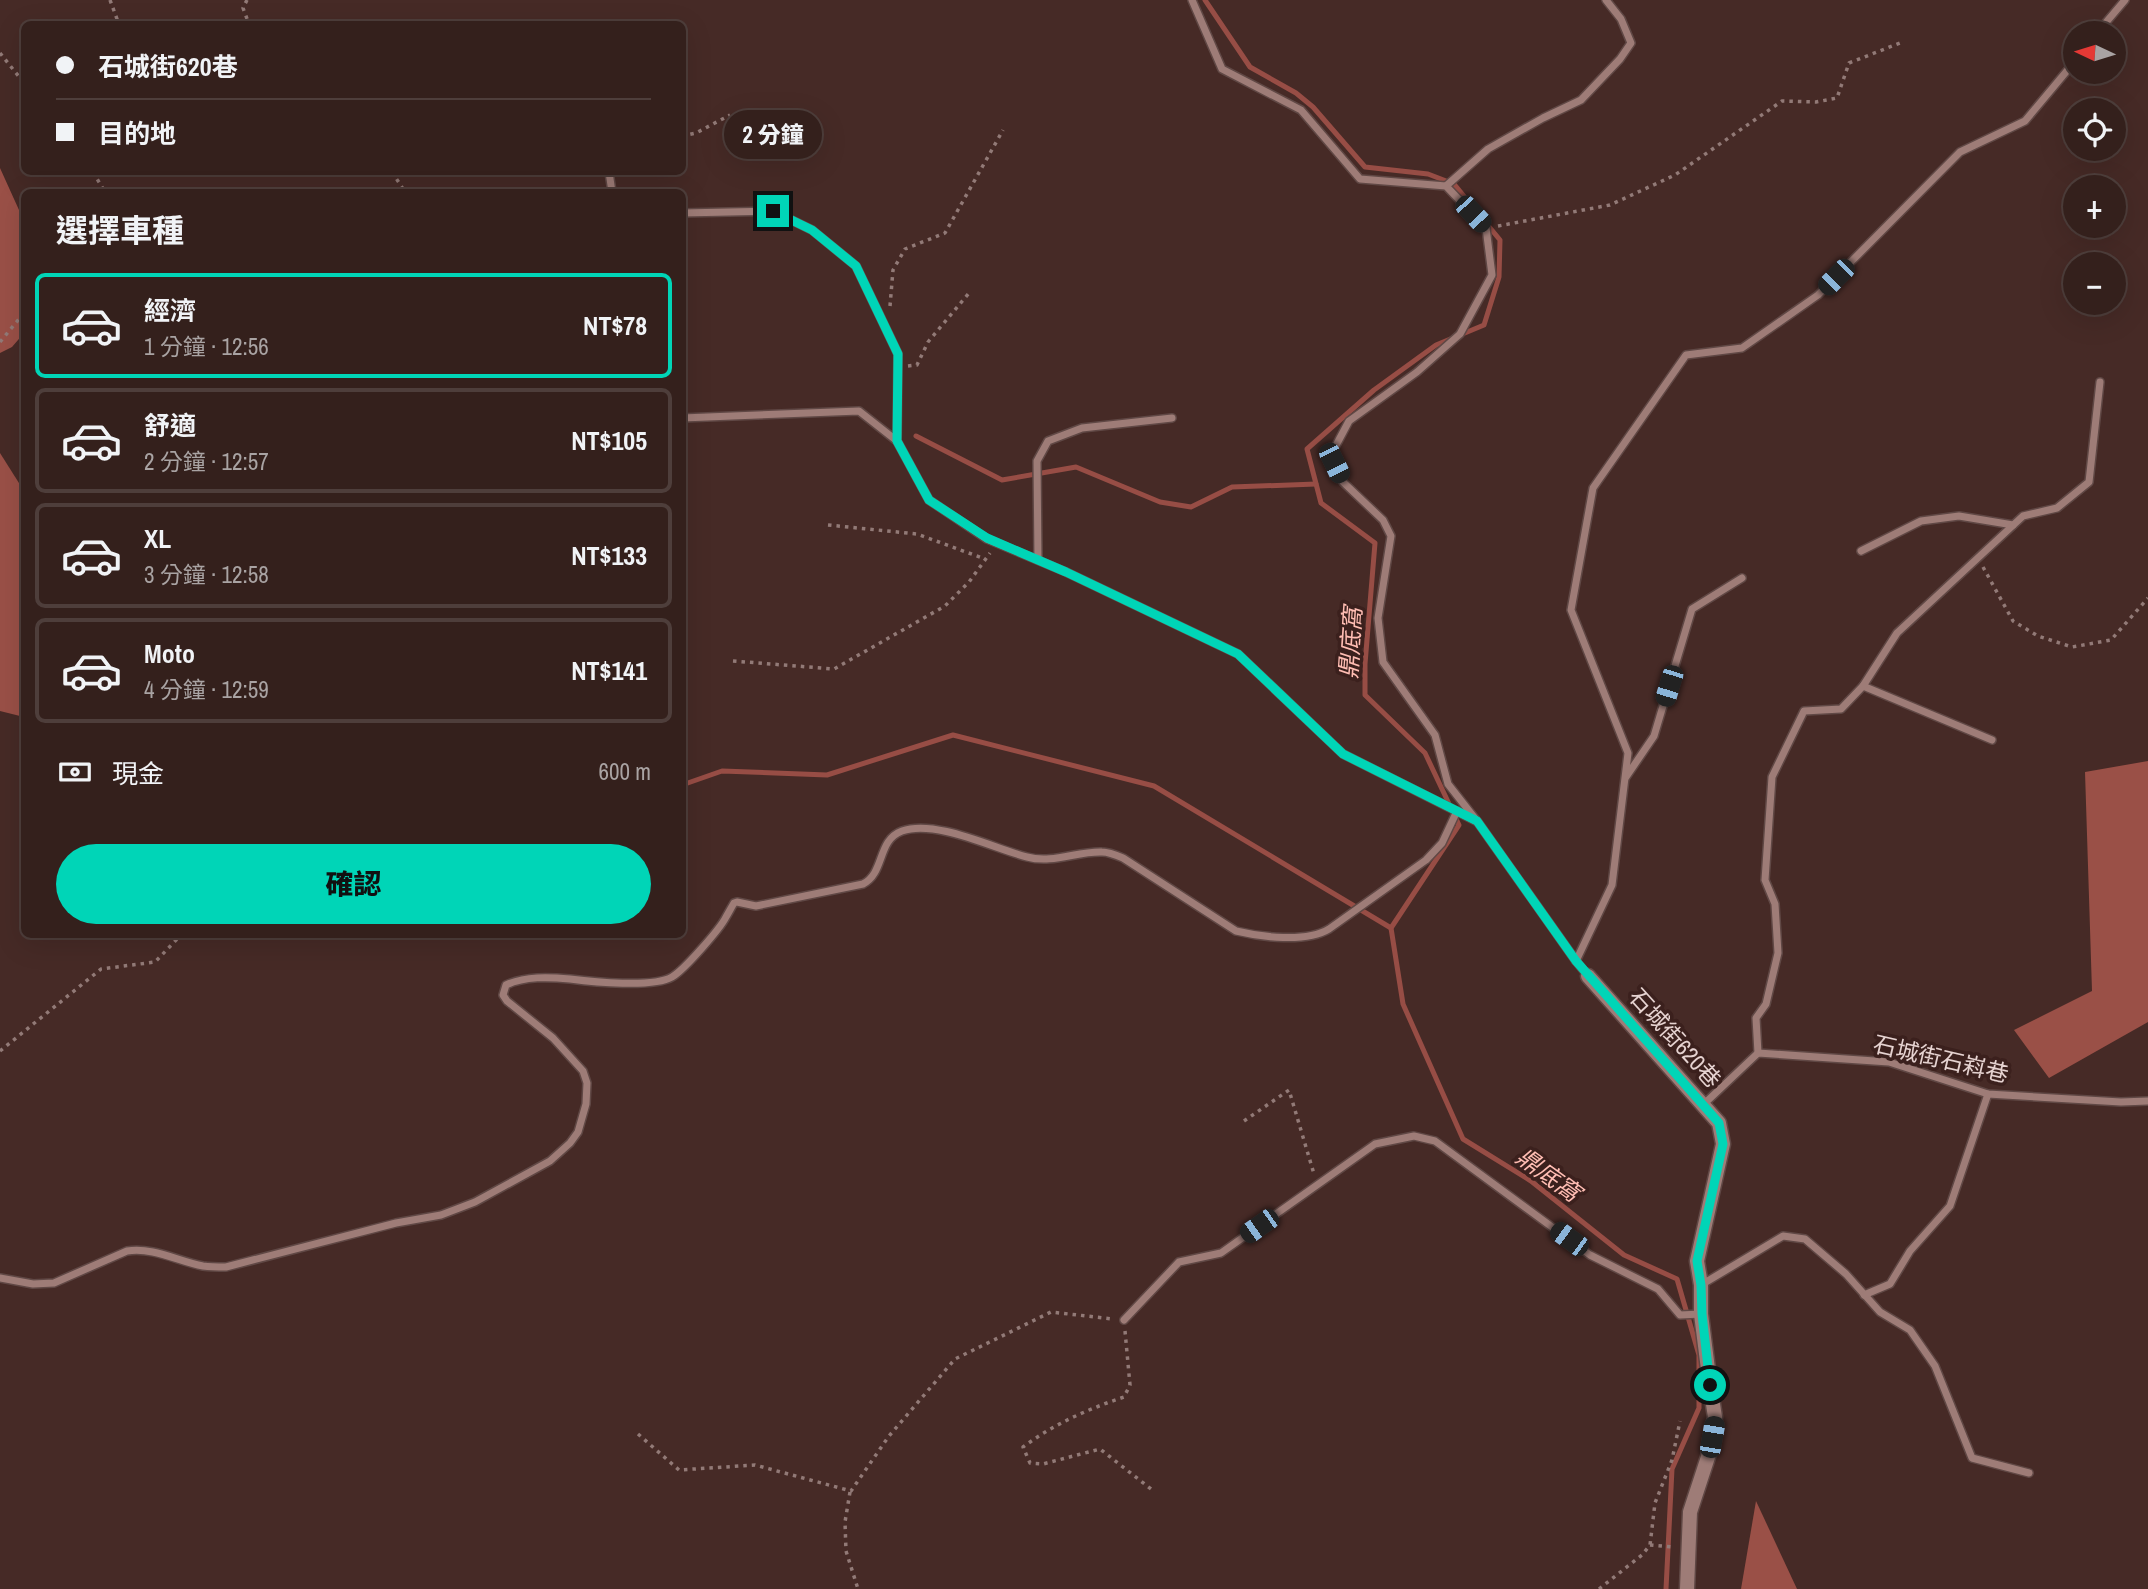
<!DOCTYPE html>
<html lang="zh-TW">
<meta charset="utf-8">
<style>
:root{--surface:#34201c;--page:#3f2d29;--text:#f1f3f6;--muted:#a9a3a3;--line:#4e3e3b;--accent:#00d5b7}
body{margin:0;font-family:"Archivo Narrow","Noto Sans TC",sans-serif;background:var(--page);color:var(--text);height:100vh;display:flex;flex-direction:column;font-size:26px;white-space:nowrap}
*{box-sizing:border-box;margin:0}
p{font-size:23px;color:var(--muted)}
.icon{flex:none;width:38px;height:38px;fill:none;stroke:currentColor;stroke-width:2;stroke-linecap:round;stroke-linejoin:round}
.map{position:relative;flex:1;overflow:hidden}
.details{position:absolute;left:21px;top:189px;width:665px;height:749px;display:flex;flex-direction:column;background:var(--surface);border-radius:10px;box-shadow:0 7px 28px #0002,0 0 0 2px var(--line)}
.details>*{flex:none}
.banner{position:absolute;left:21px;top:21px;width:665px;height:154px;border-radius:10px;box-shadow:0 7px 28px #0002,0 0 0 2px var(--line);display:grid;align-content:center;height:154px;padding:0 35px;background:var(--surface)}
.needle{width:46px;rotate:274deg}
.tools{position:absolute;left:2063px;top:21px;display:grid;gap:14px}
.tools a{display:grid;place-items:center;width:63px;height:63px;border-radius:50%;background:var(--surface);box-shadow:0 7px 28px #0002,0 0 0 2px var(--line);font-size:35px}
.end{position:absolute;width:32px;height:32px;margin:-16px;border:9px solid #00d5b7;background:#111;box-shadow:0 0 0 4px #111}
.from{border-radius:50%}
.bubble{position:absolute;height:49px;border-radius:24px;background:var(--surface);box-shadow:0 7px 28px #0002,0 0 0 2px var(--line);font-size:23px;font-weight:800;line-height:49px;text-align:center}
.car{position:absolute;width:21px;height:42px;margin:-21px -10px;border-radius:9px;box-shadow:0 0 5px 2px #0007;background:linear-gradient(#222 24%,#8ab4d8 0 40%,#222 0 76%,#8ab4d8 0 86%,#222 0)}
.banner b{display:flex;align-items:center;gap:24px;height:66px;font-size:26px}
.banner b+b{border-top:2px solid var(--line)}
.banner i{width:18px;height:18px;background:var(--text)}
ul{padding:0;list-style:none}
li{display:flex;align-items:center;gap:21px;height:105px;margin:0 14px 10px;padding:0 21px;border:4px solid var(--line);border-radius:10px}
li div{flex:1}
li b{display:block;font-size:26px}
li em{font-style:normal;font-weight:800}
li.active{border-color:var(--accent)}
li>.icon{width:63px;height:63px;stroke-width:1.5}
h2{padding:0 35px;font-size:32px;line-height:84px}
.pay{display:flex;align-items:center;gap:18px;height:77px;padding:0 35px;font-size:26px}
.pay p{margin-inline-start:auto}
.action{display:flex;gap:14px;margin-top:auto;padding:14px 35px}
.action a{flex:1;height:80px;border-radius:42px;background:var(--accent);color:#111;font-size:28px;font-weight:800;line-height:80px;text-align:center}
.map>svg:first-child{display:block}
</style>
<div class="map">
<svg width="2148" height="1589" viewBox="0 0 2148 1589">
<rect width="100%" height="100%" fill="#462a26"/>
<g fill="#9a5047">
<path d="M0,168L19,210L24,215V333L12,347L0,353Z"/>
<path d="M0,453L24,491V717L0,711Z"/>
<path d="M2148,761V1022L2049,1078L2014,1030L2092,991L2085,772Z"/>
<path d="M1756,1501L1797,1589H1741Z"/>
</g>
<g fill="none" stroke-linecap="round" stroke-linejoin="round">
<g stroke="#974d45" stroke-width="5">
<path d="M1205,0L1250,67L1296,93L1313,107L1365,167L1428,174L1454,184L1500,240L1499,277L1484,325L1436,345L1374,390L1307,449L1321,503L1375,543L1365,664V695L1425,753L1459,825L1391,928L1403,1004L1463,1139L1531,1181L1624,1255L1677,1279L1699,1355V1408L1672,1469L1666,1589"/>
<path d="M916,436L1002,480L1076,467L1160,502L1191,507L1232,487L1316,484"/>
<path d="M682,785L722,771L827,775L953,735L1154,786L1391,928"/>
</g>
<g stroke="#604845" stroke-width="10">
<g id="lane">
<path d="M1192,0L1222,69L1301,110L1360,179L1446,186L1486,228L1492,275L1460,334L1417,372L1349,421L1333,451L1334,463L1343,482L1383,520L1391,536L1378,618L1383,662L1435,735L1448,784L1477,821L1576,961L1588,976"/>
<path d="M2097,33L2125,0"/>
<path d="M609,172L612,192"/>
<path d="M1446,186L1488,149L1543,118L1581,100L1620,59L1631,43L1621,19L1606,0"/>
<path d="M682,213L773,211L812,230L856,266L898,354L897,441L929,500L987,539L1066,572L1238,654L1343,754L1476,821"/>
<path d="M682,418L859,411L897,441"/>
<path d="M1861,551L1921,521L1959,516L2013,525"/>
<path d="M1038,560L1037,461L1048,441L1082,428L1172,418"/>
<path d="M1863,686L1992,740"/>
<path d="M1626,777L1654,736L1692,609L1742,578"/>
<path d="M1576,961L1612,885L1628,753L1571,610L1593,488L1686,355L1742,348L1818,295L1960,152L2025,121L2076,60"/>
<path d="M1758,1053L1756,1018L1766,1004L1778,953L1775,904L1765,880L1772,777L1804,711L1841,709L1863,686L1897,633L2023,516L2057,508L2089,482L2100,382"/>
<path d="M1704,1104L1758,1053L1889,1062L1988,1094L2121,1102L2148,1101"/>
<path d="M0,1278L33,1284L54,1283L127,1251C154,1247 177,1261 203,1266C211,1267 219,1267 226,1267L396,1223L441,1215L475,1202L550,1161L570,1143L578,1132L586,1104L587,1083L583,1071L553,1038L507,1001L503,995L506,985C525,976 549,977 570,979C593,982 653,988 672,977C684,970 720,929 726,917C729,912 731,908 734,903L737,902L756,906L863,884C885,873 877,840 902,831C936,819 995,849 1027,857C1053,864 1077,851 1102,852C1109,852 1116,855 1123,858L1236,931C1261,937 1306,943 1329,929L1426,860L1442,843L1457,811"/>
<path d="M1701,1285L1783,1236L1805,1239L1846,1274L1880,1312L1910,1330L1935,1366L1972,1458L2029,1473"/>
<path d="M1864,1295L1890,1284L1910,1251L1950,1206L1988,1094"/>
<path d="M1124,1320L1179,1262L1221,1253L1375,1144L1414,1136L1435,1141L1590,1255L1658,1289L1680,1315L1701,1314"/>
</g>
</g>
<g stroke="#604845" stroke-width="17">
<path id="street" d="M1588,976L1719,1123L1723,1144L1697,1261L1701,1285V1314L1710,1385L1715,1417L1708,1457L1690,1512L1687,1589"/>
</g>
<g stroke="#927a77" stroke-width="3.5" stroke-dasharray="3.5 5" stroke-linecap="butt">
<path d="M110,0L117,19L118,24"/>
<path d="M247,0L243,8L249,24"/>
<path d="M0,53L24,83"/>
<path d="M682,136L696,133L730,115"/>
<path d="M93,172L105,192"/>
<path d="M392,172L405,192"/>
<path d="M1498,226L1610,205L1675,175L1782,101L1816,102L1837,98L1849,63L1900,43"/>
<path d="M890,306L893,270L905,249L945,233L1003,130"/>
<path d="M0,342L24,313"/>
<path d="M908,366L917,365L928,342L969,293"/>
<path d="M828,525L917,534L985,559"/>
<path d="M1983,567L2013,621L2038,636L2072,647L2111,640L2148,598"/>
<path d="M733,661L834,669L945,606L969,582L990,553"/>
<path d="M0,1051L101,969L155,962L182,934"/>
<path d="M1244,1121L1289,1090L1314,1174"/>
<path d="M1125,1331L1130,1385L1124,1397C1088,1409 1054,1424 1023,1447L1030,1463L1043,1464L1100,1449L1151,1489"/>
<path d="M638,1434L679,1470L755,1465L851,1491L889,1436L955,1359L1051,1312L1113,1319"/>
<path d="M850,1492L845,1522L846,1551L858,1589"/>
<path d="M1650,1545L1672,1547"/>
<path d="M1599,1589L1642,1555L1650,1545L1655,1503L1672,1460L1680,1421"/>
</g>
<use href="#lane" stroke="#9e7c77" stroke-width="7"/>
<use href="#street" stroke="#9e7c77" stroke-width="14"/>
</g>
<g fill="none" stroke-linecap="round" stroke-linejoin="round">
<path stroke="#00d5b7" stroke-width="9" d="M773,211L812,230L856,266L898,354L897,441L929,500L987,538L1066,572L1238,654L1343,754L1477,821L1576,961L1719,1123L1723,1144L1697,1261L1701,1285L1702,1314L1710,1385"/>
</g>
<g text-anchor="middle" stroke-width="7" stroke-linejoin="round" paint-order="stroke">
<g font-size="23" fill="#e6d3d1" stroke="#3b201d">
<text transform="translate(1675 1038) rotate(48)" y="8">石城街620巷</text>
<text transform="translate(1941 1059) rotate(13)" y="8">石城街石嵙巷</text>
</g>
<g font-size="24" font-style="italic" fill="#ffbdb3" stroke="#3b201d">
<text transform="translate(1351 643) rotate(-86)" y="8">鼎底窩</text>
<text transform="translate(1548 1175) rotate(36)" y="8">鼎底窩</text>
</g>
</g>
</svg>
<div class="tools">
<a><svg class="needle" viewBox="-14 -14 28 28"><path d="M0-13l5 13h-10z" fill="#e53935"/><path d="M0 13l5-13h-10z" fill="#a9a3a3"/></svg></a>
<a><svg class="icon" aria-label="locate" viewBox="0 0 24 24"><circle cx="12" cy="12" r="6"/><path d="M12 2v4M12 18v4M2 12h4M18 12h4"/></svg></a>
<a>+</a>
<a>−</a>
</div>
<i class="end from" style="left:1710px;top:1385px"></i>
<i class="end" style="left:773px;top:211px"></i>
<div class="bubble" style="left:724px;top:110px;width:98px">2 分鐘</div>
<i class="car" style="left:1473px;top:214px;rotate:137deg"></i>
<i class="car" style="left:1836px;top:277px;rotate:225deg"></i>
<i class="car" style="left:1334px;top:463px;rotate:154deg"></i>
<i class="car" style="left:1669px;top:686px;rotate:197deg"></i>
<i class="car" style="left:1259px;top:1226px;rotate:235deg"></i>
<i class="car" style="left:1569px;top:1239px;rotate:306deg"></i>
<i class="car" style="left:1712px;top:1437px;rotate:10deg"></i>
<div class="banner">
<b><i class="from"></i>石城街620巷</b>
<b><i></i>目的地</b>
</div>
<section class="details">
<h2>選擇車種</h2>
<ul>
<li class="active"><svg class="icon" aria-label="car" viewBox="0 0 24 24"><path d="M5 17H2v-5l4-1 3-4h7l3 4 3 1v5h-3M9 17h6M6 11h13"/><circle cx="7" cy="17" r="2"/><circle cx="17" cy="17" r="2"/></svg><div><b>經濟</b><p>1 分鐘 · 12:56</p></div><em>NT$78</em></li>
<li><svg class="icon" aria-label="car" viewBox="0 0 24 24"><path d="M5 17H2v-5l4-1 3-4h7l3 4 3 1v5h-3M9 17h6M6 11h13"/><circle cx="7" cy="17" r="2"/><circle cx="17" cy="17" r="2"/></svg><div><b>舒適</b><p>2 分鐘 · 12:57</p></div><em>NT$105</em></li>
<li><svg class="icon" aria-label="car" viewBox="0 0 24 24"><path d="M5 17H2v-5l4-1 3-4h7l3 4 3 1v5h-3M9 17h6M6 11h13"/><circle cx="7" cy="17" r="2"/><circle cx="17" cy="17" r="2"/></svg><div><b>XL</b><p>3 分鐘 · 12:58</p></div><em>NT$133</em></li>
<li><svg class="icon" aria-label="car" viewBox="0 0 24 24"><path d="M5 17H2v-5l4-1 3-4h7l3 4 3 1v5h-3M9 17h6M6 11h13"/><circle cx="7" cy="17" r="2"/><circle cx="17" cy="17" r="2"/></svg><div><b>Moto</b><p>4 分鐘 · 12:59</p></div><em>NT$141</em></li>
</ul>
<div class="pay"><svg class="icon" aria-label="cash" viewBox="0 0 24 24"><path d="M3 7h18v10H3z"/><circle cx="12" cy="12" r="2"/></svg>現金<p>600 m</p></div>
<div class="action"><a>確認</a></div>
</section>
</div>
